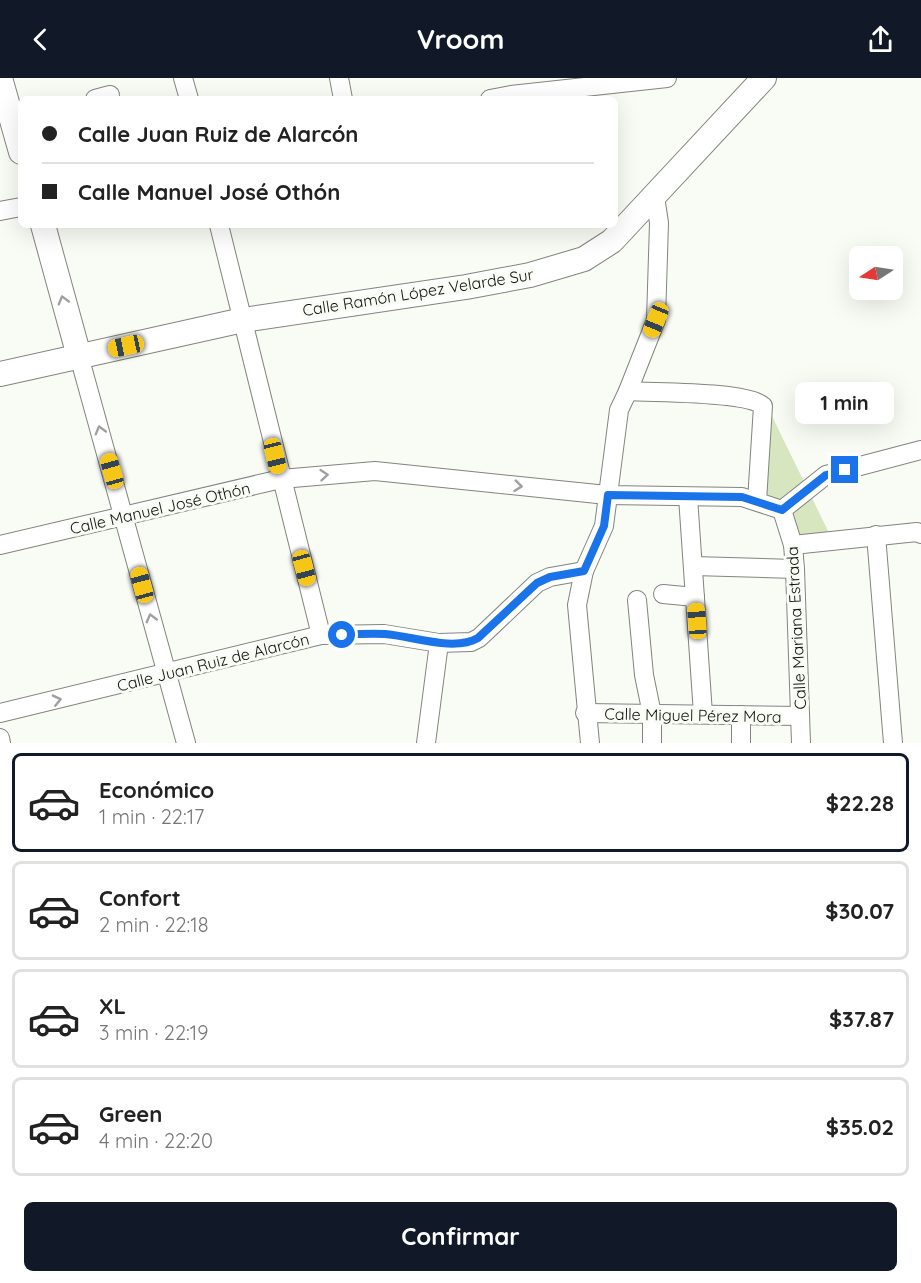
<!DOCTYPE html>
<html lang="es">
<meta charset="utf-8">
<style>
:root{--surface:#fff;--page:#f6f6f6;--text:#222;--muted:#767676;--line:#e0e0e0;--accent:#111827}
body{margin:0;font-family:Quicksand,sans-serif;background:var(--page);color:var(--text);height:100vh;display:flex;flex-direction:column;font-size:22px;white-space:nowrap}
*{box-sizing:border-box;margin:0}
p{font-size:20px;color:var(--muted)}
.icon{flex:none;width:33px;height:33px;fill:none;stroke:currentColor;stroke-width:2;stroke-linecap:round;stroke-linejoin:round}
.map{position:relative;height:665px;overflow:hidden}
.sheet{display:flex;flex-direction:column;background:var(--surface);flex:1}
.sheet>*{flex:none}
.top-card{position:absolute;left:18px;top:18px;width:600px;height:132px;border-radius:9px;box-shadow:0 6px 24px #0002;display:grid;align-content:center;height:132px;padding:0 24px;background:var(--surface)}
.needle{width:39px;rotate:258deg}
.controls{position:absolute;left:849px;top:168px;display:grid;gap:12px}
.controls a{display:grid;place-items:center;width:54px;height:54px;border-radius:9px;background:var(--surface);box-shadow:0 6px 24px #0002;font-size:30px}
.end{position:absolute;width:27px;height:27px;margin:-14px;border:8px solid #1a73e8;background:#fff;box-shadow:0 0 0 3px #fff}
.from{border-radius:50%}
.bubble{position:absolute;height:42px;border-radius:9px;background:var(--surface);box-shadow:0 6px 24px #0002;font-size:20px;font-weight:800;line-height:42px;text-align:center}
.car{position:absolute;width:18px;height:36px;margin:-18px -9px;border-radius:8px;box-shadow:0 0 4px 2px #0007;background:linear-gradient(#f5c518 24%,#345 0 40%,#f5c518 0 76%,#345 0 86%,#f5c518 0)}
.top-card b{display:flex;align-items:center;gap:21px;height:57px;font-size:22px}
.top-card b+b{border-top:2px solid var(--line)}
.top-card i{width:15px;height:15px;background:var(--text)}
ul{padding:10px 0 0;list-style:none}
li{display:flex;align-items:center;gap:18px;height:99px;margin:0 12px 9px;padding:0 12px;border:3px solid var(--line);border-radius:9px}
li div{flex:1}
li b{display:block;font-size:22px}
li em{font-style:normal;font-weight:800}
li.active{border-color:var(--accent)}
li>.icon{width:54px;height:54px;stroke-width:1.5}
.primary-button{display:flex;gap:12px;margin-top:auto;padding:12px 24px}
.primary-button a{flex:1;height:69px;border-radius:9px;background:var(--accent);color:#fff;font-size:24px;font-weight:800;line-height:69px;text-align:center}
header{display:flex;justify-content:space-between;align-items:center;height:78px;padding:0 24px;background:var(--accent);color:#fff;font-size:27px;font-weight:800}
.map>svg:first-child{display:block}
</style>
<header><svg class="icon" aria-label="back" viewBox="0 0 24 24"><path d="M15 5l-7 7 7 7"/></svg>Vroom<svg class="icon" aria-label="share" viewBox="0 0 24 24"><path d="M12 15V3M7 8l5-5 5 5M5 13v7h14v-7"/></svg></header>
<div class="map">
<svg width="921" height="665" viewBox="0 0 921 665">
<rect width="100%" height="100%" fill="#f9fcf4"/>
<path fill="#d7e6bf" d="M769,332L833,463L794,466L785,433L757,421Z"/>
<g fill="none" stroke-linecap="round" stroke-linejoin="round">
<g stroke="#82847e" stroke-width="20">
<g id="street">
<path d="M183,0L189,21"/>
<path d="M339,0L343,21"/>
<path d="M95,21L110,17"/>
<path d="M490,21L511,17L667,0"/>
<path d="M0,133L21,129"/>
<path d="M219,147L321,557"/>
<path d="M79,278L186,665"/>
<path d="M628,313C655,315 747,313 763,328L757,423"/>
<path d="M688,419L703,636"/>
<path d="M782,432L826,397L921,372"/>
<path d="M876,457L893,665"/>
<path d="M0,467L281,401L375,393L607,417L742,419L782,432L793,467L795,491L801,665"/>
<path d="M793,467L917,454L921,456"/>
<path d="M693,488L795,491"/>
<path d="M663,516L695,519"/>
<path d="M637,522L644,597L652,636V665"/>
<path d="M0,635L321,557L384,556L439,565L471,564L479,560L537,505L550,499L584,493"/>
<path d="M585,635L800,638"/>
<path d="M0,660L1,665"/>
<path d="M426,665L439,565"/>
<path d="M590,665L577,527L584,493L604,448L619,332L628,313L656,242L659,145L655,118"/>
<path d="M741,665V637"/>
</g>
</g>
<g stroke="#82847e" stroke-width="26">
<g id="secondary">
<path d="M0,0L21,74"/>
<path d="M43,147L79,278"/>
<path d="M0,296L243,242L466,209L530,197L584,181L612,163L764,0"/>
</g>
</g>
<use href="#street" stroke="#fff" stroke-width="18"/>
<use href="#secondary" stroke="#fff" stroke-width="24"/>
</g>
<defs><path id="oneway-chevron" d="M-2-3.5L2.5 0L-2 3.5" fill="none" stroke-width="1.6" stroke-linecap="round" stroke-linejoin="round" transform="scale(1.5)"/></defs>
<g stroke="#9fa09f">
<use href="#oneway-chevron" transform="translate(63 222) rotate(-106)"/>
<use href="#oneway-chevron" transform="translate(100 352) rotate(-106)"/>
<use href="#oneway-chevron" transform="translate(324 397) rotate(-5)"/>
<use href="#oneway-chevron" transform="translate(518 408) rotate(6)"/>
<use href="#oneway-chevron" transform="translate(151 540) rotate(-105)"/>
<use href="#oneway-chevron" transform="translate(57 622) rotate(-13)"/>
</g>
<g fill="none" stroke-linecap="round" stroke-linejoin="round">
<path stroke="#1a73e8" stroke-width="8" d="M342,557C356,556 371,555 385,556C412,558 454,574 478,560L537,505L550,499L584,493L604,448L608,417L742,419L782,432L826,397L845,392"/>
</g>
<g text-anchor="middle" stroke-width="6" stroke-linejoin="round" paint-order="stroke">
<g font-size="16" fill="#10110f" stroke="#f9fcf4">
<text transform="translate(418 214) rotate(-9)" y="6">Calle Ramón López Velarde Sur</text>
<text transform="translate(160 430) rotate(-13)" y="6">Calle Manuel José Othón</text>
<text transform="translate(796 550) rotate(-93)" y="6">Calle Mariana Estrada</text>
<text transform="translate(213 584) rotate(-14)" y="6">Calle Juan Ruiz de Alarcón</text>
<text transform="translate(693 637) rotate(1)" y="6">Calle Miguel Pérez Mora</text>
</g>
</g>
</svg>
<div class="controls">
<a><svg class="needle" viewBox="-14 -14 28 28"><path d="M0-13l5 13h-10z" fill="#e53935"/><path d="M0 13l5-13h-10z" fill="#767676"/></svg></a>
</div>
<i class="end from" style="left:342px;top:557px"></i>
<i class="end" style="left:845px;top:392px"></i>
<div class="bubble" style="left:795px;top:304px;width:99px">1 min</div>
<i class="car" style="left:656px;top:242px;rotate:202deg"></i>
<i class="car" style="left:126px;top:268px;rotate:258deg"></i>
<i class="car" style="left:275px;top:378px;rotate:166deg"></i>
<i class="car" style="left:112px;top:393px;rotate:344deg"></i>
<i class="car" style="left:304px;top:490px;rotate:165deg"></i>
<i class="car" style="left:142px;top:507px;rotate:345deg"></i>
<i class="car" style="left:697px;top:543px;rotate:356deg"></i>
<div class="top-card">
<b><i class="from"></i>Calle Juan Ruiz de Alarcón</b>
<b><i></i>Calle Manuel José Othón</b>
</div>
</div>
<section class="sheet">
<ul>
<li class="active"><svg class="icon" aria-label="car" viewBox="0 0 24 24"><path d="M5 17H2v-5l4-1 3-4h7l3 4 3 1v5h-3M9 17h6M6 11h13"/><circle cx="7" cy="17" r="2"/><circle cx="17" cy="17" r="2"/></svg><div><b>Económico</b><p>1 min · 22:17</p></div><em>$22.28</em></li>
<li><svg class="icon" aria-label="car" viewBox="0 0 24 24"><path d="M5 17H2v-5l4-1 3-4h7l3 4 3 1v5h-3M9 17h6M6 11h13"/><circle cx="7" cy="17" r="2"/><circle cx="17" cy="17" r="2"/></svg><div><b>Confort</b><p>2 min · 22:18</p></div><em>$30.07</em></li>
<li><svg class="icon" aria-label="car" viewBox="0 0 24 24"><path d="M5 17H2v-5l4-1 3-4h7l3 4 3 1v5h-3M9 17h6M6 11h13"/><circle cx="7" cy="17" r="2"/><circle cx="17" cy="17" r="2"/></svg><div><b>XL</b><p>3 min · 22:19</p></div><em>$37.87</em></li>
<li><svg class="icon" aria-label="car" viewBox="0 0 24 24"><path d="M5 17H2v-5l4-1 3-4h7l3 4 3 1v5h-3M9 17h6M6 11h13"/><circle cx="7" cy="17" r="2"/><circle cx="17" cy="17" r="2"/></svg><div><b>Green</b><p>4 min · 22:20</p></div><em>$35.02</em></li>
</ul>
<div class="primary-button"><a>Confirmar</a></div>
</section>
